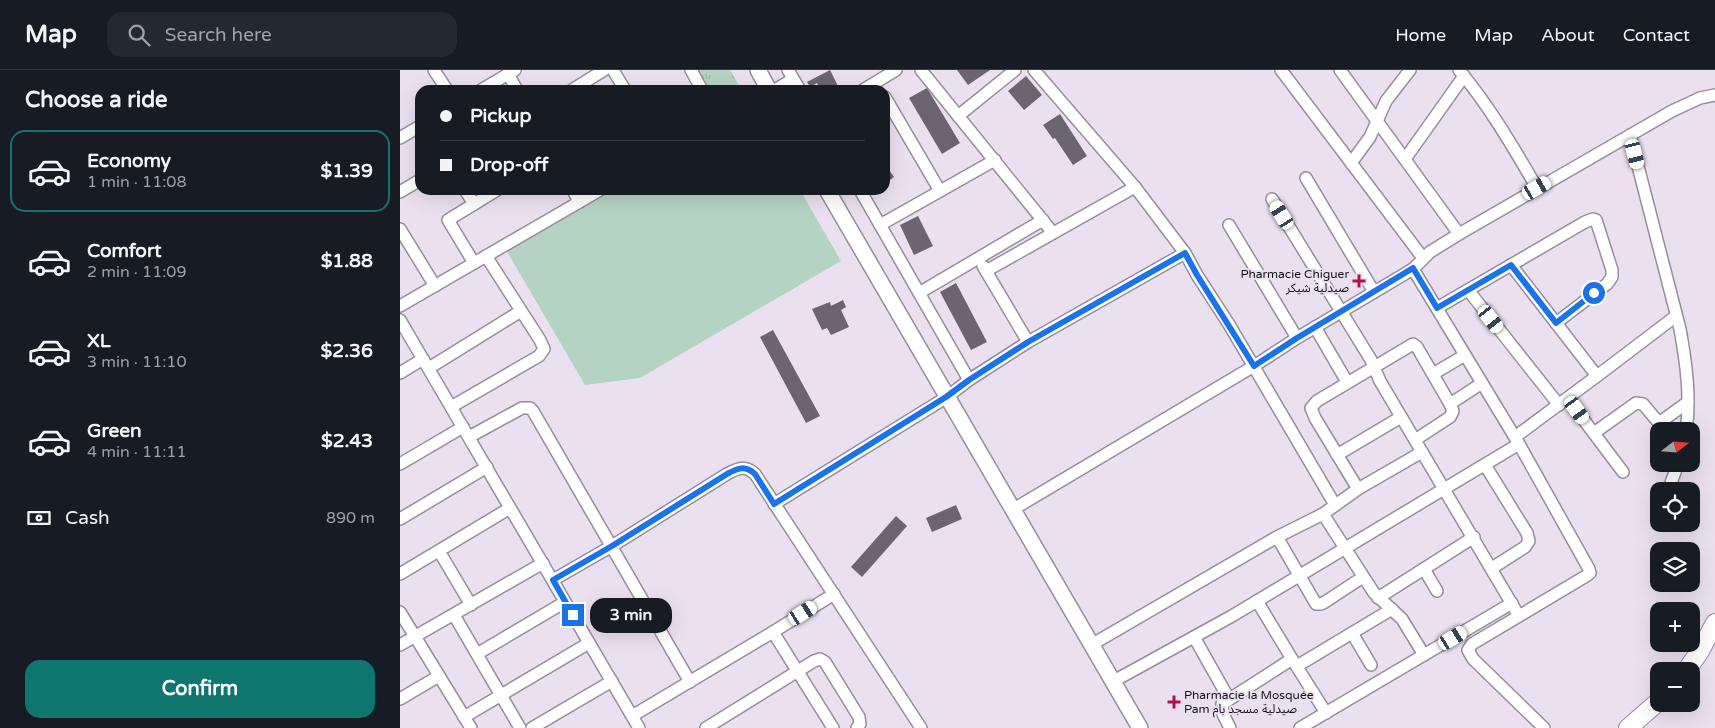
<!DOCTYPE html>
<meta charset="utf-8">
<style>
:root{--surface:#171b24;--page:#242831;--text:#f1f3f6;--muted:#9ea1a6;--line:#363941;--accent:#0f766e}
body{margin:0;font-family:"Varela Round","Noto Sans Arabic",sans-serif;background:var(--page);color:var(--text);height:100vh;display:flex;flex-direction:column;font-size:19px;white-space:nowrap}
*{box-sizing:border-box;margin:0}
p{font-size:16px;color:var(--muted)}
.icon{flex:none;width:28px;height:28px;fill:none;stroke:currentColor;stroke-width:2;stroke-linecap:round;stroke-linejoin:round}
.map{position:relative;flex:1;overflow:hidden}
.drawer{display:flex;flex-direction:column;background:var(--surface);width:400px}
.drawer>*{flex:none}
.hud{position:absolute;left:15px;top:15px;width:475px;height:110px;border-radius:15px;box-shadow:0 5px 20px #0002;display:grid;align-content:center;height:110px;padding:0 25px;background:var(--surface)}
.needle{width:32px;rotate:73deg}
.controls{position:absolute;left:1250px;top:352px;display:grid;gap:10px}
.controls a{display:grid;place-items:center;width:50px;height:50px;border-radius:10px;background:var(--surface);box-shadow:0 5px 20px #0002;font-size:25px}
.end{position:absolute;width:22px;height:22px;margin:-11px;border:6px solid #1a73e8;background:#fff;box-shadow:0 0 0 2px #fff}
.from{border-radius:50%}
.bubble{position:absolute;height:35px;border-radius:15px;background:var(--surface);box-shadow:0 5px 20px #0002;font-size:16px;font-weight:800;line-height:35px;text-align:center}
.car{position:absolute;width:15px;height:30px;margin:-15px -8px;border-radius:6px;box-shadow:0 0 4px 1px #0007;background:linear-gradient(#fff 24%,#345 0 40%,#fff 0 76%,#345 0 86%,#fff 0)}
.hud b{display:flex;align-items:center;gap:18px;height:48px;font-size:19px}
.hud b+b{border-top:1px solid var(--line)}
.hud i{width:12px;height:12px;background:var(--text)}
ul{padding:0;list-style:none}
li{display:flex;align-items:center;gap:15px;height:82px;margin:0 10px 8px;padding:0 15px;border:2px solid transparent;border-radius:15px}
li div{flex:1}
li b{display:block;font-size:19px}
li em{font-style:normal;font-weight:800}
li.on{border-color:var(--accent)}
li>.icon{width:45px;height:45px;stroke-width:1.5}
h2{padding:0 25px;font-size:22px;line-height:60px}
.pay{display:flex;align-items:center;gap:12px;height:55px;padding:0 25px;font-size:19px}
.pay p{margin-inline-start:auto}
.button{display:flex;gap:10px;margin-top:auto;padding:10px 25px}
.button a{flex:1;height:58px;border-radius:15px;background:var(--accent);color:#fff;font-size:20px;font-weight:800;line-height:58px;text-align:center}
header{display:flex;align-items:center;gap:30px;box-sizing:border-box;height:70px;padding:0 25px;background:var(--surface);border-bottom:1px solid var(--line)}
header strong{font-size:24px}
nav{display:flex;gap:28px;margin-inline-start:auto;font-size:18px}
.search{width:350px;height:45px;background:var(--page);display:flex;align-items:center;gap:12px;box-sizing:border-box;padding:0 18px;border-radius:15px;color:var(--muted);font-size:19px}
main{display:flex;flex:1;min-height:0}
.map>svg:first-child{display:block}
</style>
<header>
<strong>Map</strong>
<div class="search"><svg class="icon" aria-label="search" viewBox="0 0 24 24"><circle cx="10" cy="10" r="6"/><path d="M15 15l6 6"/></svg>Search here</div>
<nav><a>Home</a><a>Map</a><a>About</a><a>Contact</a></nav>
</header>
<main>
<section class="drawer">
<h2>Choose a ride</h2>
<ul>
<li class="on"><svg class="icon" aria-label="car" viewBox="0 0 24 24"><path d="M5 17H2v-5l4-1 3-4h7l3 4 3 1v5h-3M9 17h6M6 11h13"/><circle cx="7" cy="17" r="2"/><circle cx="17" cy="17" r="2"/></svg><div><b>Economy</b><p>1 min · 11:08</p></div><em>$1.39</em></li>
<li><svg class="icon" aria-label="car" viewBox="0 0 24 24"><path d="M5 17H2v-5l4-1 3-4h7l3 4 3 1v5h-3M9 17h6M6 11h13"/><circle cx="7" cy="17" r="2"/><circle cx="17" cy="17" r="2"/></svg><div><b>Comfort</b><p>2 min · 11:09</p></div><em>$1.88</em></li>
<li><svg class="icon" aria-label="car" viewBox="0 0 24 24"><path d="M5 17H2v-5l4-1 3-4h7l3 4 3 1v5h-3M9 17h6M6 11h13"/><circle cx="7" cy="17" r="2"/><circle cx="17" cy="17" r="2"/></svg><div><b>XL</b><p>3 min · 11:10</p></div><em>$2.36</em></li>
<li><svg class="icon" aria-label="car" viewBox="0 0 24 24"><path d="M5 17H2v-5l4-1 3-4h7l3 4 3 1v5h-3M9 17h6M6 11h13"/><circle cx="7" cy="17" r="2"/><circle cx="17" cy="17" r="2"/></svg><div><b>Green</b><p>4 min · 11:11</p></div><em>$2.43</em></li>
</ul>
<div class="pay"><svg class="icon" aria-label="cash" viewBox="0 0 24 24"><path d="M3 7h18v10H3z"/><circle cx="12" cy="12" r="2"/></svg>Cash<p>890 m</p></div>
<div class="button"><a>Confirm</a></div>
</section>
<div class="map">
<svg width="1315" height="658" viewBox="0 0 1315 658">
<defs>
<pattern id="park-tufts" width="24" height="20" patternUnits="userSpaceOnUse" patternTransform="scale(1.25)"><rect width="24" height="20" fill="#b5d3c3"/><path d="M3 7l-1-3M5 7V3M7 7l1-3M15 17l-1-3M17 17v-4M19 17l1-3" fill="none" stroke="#9bb4a7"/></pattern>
</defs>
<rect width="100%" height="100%" fill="#ebe0f0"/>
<path fill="url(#park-tufts)" d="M298,0H330L342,20H310Z"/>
<path fill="#b5d3c3" d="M209,120H400L441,191L240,308L185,315L106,180Z"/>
<g fill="#6d6471">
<path d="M430,0L439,18L435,20H420L417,13L410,17L407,12Z"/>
<path d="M557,0H590L568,15Z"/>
<path d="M626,6L642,25L624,40L608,21Z"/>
<path d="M527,18L560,73L542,84L509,28Z"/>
<path d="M660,44L687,86L673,95L655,68L653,69L643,55Z"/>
<path d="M485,94L494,107L485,114Z"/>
<path d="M518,146L533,176L514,185L500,155Z"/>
<path d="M556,213L587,272L571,280L540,222Z"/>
<path d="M443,230L446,237L441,240L449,257L431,265L427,258L422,260L412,239L430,232L431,236Z"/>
<path d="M373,260L420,346L406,353L360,267Z"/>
<path d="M556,435L562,449L532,462L526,448Z"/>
<path d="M496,446L507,456L462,507L451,497Z"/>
</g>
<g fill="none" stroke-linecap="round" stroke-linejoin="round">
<g stroke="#978e9c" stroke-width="14">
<g id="minor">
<path d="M34,0L47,20"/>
<path d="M213,0L225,20"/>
<path d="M291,0L302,20"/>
<path d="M388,0L400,20"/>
<path d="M521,0L653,163"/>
<path d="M634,0L735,117L785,183L797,205L830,256L935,435"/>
<path d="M881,0L1023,188"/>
<path d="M940,0L1059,164"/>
<path d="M1059,0C1090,37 1113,77 1137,118"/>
<path d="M108,4L117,20"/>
<path d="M81,20L115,0"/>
<path d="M172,20L204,0"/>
<path d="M375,20L393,9"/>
<path d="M463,20L496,0"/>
<path d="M485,27L540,121"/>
<path d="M558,46L615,0"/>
<path d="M1230,65L1280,259C1286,292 1291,328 1286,361"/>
<path d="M0,68L20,56"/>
<path d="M1005,89L1064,6"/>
<path d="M951,93L970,67L986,31L1010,0"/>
<path d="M906,108L974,222"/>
<path d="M65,120L74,134"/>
<path d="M173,120L179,132"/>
<path d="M460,120L569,310"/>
<path d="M0,122L20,110"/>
<path d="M872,129L971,290L980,311L1119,546"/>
<path d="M480,155L595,90"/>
<path d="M829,155L897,268"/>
<path d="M0,159L35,216"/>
<path d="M74,193L48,150L97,120"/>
<path d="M1111,195L1197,306L1115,367"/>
<path d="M583,196L628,272"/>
<path d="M1013,199L1119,374L1189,499L1190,503L1186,506L1072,574L1068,580L1073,589L1144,658"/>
<path d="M586,201L735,117"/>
<path d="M1068,220L1159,335"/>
<path d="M519,223L643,150"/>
<path d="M0,236L200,120"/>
<path d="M1037,238L1185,152L1193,149L1196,150L1212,200V207L1207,214L1156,253"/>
<path d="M0,250L239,658"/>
<path d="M915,257L947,312"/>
<path d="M29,298L121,241"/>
<path d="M0,303L23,289"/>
<path d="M1033,304L1065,285"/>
<path d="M1197,306L1276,246"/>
<path d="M1168,329L1223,402"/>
<path d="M1050,334L1082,313"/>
<path d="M51,337L139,286L144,279L140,270L86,186"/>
<path d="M1194,363L1236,333L1243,334L1259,353L1288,332"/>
<path d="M69,367L122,338H130L133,341L290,612"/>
<path d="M937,385L1001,347"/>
<path d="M0,394L63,357"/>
<path d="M1085,395L1127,463L1129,471L1125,477L1092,498"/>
<path d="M958,419L915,348L911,338L917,331L1013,274L1017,277L1050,334L1053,341L1050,347L1015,370"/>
<path d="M1268,421L1278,394"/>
<path d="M374,434L547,327L569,310L628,272L785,183"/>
<path d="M612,440L854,296L897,268L1013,199L1030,182L1059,164L1272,41L1300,28L1315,25"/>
<path d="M923,444L974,523L1002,549L1024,585"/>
<path d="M0,449L87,397"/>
<path d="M877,467L916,534H921L925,532L963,507"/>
<path d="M39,481L71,535"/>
<path d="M1024,499L1037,521"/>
<path d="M0,504L110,438"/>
<path d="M153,510L212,476L327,404C338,398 345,395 355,404L521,658"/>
<path d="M978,528L1074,467"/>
<path d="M857,531L892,589L926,643"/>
<path d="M0,542L71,658"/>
<path d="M54,545L120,658"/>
<path d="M373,562L433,658"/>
<path d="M952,563L971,595"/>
<path d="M794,567L829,629"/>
<path d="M0,575L143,493"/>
<path d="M691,575L877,467L923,444L958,419L1022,382"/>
<path d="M77,584L165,532"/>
<path d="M897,596L992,539"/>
<path d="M712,612L832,546L1119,374"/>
<path d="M0,629L39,606"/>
<path d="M232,646L373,562L434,524"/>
<path d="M64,647L189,573"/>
<path d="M132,658L212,611"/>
<path d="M306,658L414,591L420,589L425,592L459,647L460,654L457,658"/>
<path d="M830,658L823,644L822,634L892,589"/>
<path d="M900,658L1112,533"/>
</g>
</g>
<g stroke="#978e9c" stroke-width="18">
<g id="secondary">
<path d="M358,0L369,20"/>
<path d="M427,120L740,658"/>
</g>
</g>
<g stroke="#978e9c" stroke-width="20">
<g id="primary">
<path d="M1286,601L1300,581L1315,553"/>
<path d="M1228,658L1259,631"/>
</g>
</g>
<use href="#minor" stroke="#fff" stroke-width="11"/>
<use href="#secondary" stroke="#fff" stroke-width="15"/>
<use href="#primary" stroke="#fff" stroke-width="18"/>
</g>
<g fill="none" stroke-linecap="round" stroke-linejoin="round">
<path stroke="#1a73e8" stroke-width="6" d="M173,545L153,510L212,476L327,404C338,398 345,395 355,404L374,434L546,327L569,310L628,272L785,183L797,205L854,296L897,268L1013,198L1037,238L1111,195L1156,253L1194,223"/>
</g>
<g fill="#aa164b" stroke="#ebe0f0" stroke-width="2">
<path d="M956.5 203.5h5v5h5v5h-5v5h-5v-5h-5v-5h5z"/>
<path d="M771.5 624.5h5v5h5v5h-5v5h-5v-5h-5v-5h5z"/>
</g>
<g text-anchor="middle" stroke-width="4" stroke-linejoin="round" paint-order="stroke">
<g font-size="12" fill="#161318" stroke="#ebe0f0" text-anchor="end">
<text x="949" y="208">Pharmacie Chiguer<tspan x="949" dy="14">صيدلية شيكر</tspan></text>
<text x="784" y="629" text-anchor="start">Pharmacie la Mosquée<tspan x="784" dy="14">Pam صيدلية مسجد بام</tspan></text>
</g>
</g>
</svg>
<div class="controls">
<a><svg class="needle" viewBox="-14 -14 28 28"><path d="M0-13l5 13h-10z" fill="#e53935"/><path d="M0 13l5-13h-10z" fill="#9ea1a6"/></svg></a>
<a><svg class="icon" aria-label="locate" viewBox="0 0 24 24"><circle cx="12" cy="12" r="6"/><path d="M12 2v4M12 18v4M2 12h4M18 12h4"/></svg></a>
<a><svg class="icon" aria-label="layers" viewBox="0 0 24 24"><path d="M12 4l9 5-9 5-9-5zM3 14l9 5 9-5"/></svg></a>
<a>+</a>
<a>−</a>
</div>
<i class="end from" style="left:1194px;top:223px"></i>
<i class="end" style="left:173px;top:545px"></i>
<div class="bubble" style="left:190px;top:528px;width:82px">3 min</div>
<i class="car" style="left:1235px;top:84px;rotate:166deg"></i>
<i class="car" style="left:1137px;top:118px;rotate:60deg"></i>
<i class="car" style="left:882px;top:145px;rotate:328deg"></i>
<i class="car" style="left:1091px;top:249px;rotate:142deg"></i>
<i class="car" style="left:1177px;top:340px;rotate:144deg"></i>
<i class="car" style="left:403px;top:543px;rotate:58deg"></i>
<i class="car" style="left:1053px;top:568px;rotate:59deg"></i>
<div class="hud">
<b><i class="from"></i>Pickup</b>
<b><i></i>Drop-off</b>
</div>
</div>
</main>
